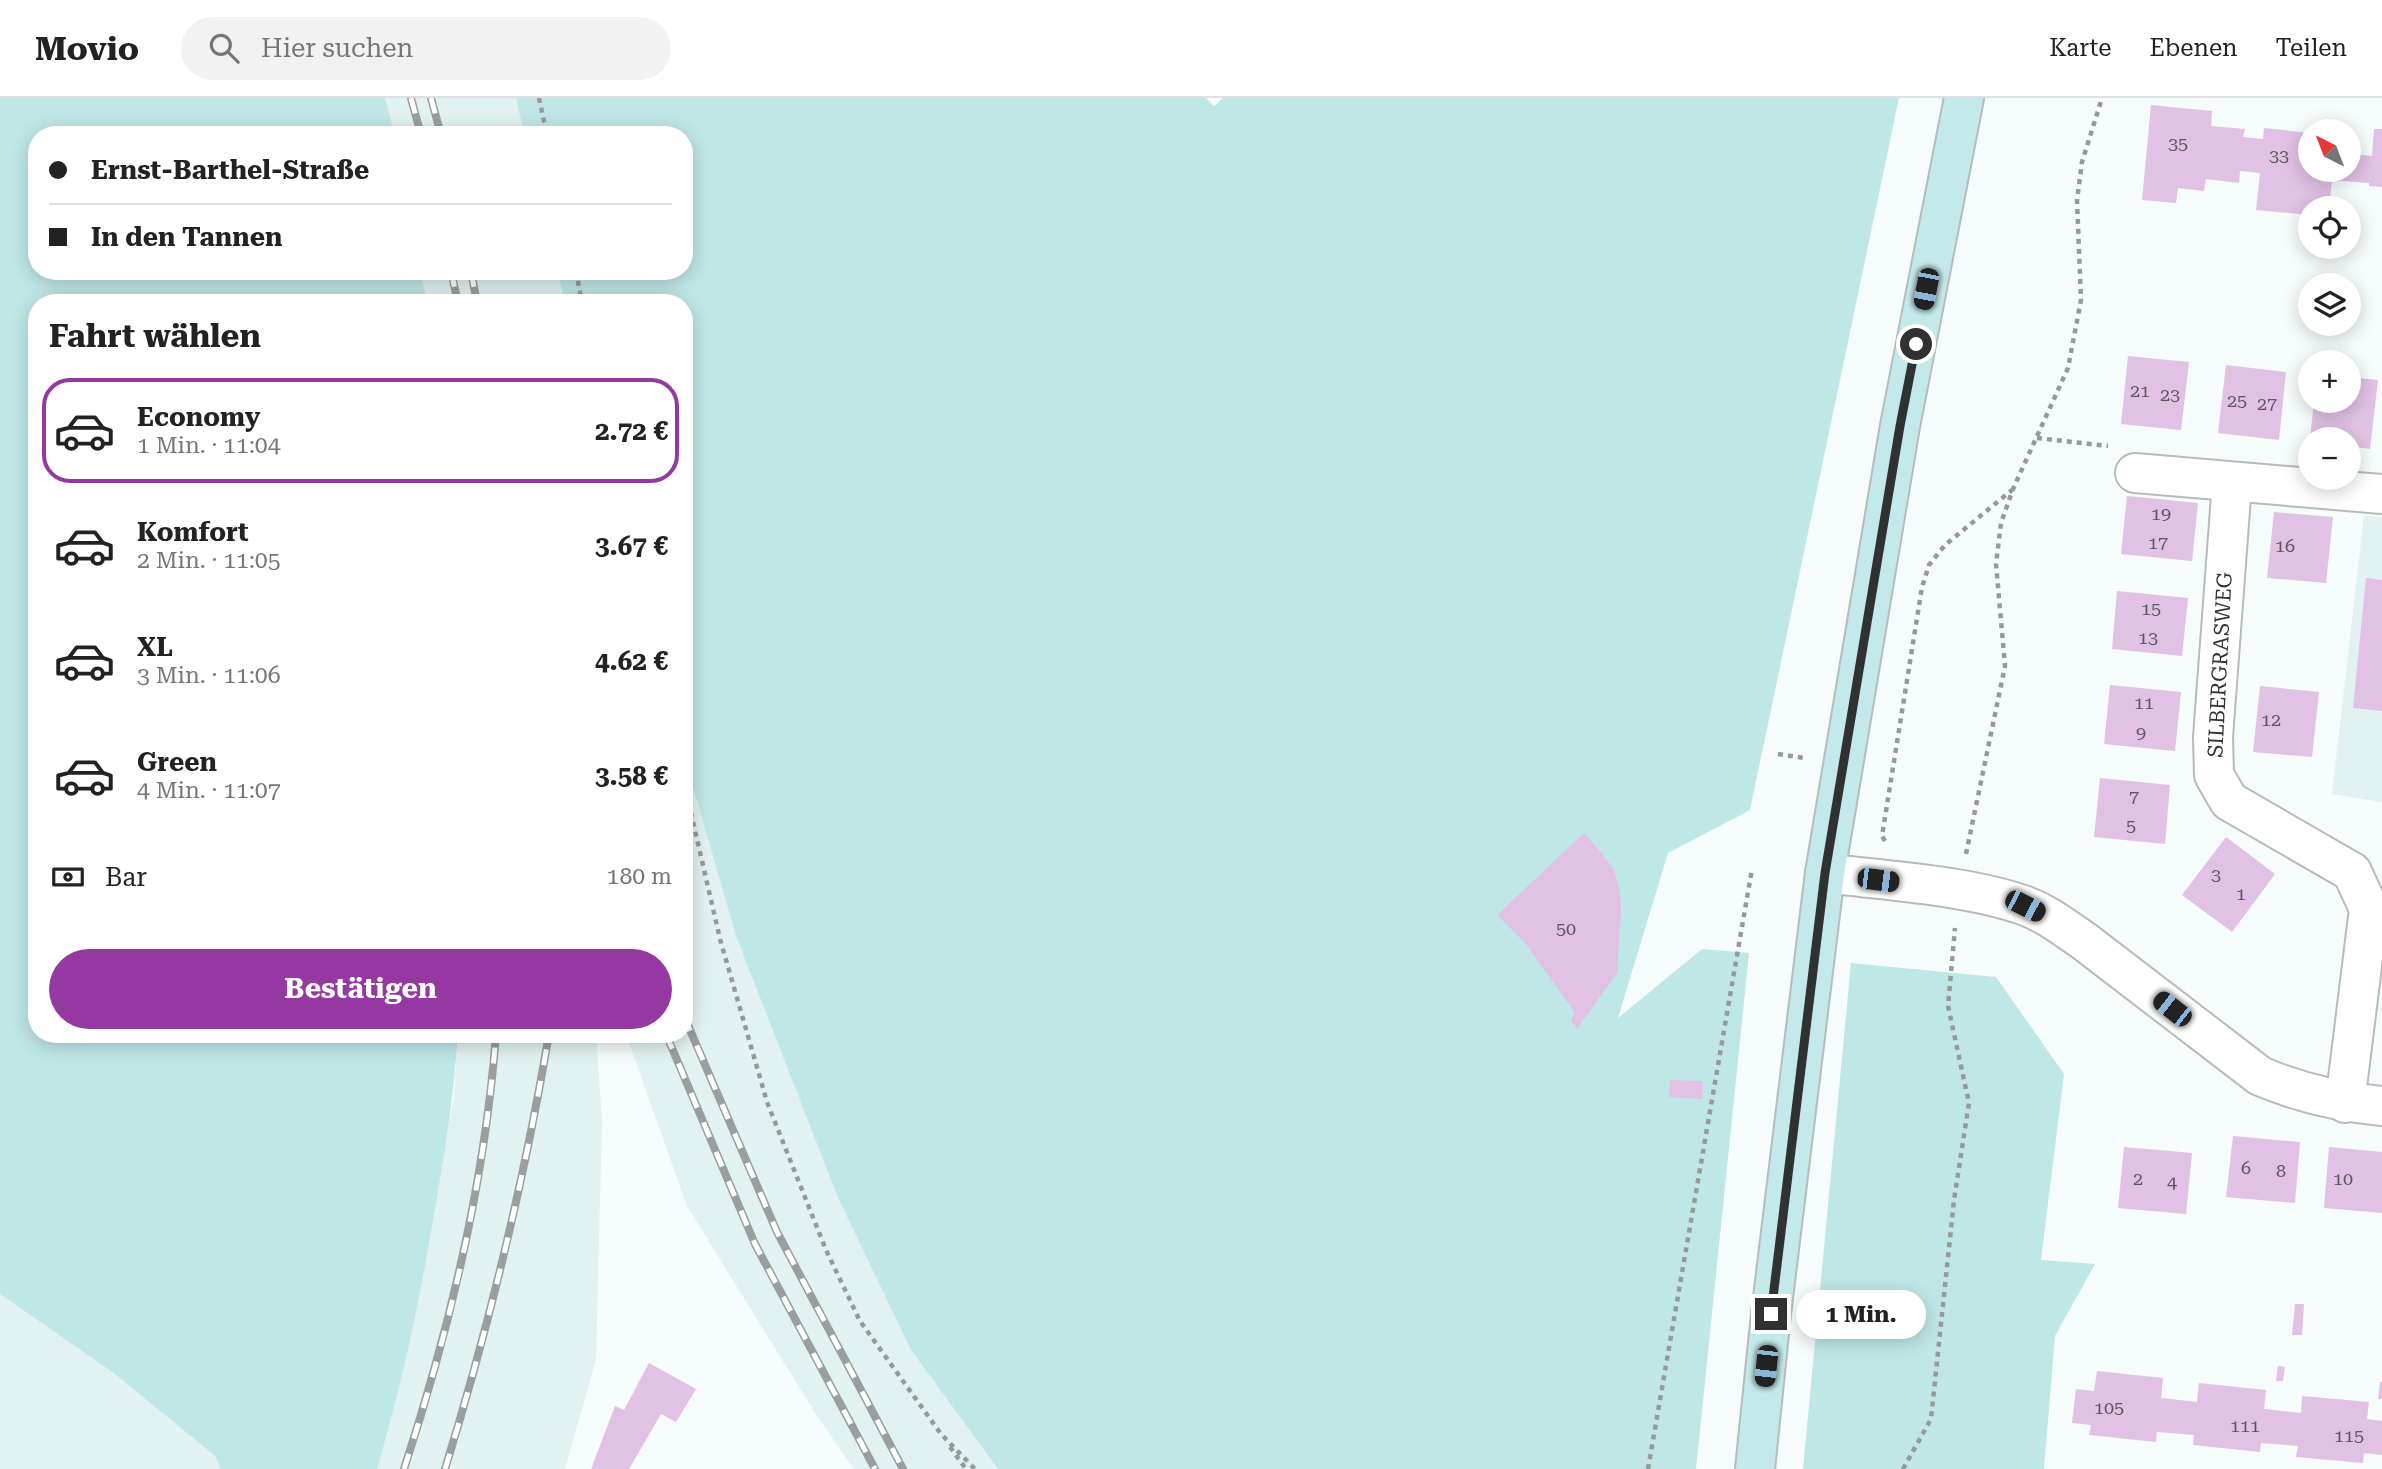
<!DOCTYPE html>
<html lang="de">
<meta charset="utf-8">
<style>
:root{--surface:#fff;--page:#f2f2f2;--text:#222;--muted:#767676;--line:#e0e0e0;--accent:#9638a1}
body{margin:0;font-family:"Roboto Serif",serif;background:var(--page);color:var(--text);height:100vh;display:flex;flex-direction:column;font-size:26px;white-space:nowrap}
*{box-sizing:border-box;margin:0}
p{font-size:23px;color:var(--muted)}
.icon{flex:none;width:38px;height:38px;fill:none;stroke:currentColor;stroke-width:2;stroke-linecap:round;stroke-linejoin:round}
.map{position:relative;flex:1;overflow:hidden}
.sheet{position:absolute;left:28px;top:196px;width:665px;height:749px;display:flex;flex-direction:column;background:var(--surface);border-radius:28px;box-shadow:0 4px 18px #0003}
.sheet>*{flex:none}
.hud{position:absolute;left:28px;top:28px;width:665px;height:154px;border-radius:28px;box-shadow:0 4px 18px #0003;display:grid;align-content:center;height:154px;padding:0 21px;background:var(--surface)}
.needle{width:46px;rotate:318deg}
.fabs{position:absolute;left:2298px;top:21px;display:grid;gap:14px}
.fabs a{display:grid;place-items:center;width:63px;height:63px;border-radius:50%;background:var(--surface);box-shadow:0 4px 18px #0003;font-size:35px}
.end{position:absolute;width:32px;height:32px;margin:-16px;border:9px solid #303232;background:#fff;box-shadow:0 0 0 4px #fff}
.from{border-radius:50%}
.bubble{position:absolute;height:49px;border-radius:24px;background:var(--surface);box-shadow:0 4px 18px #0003;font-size:23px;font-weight:700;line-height:49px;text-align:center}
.car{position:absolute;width:21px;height:42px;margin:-21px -10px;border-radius:9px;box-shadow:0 0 5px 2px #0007;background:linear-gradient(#222 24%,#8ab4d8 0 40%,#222 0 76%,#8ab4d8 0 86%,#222 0)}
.hud b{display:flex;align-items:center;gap:24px;height:66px;font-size:26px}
.hud b+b{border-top:2px solid var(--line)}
.hud i{width:18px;height:18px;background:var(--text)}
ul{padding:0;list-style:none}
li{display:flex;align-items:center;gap:21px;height:105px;margin:0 14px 10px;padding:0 7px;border:4px solid transparent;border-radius:28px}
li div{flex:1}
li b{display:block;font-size:26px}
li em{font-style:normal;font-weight:700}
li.current{border-color:var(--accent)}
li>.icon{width:63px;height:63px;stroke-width:1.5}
h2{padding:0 21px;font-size:32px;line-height:84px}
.pay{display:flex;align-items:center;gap:18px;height:77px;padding:0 21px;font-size:26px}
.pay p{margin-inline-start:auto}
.primary-button{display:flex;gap:14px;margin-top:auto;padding:14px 21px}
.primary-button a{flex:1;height:80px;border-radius:42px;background:var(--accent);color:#fff;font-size:28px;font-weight:700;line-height:80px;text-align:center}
header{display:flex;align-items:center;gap:42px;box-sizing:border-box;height:98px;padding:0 35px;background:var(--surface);border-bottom:2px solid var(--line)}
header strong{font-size:33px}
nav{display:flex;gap:38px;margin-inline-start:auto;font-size:24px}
.search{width:490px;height:63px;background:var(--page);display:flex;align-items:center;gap:18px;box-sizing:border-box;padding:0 24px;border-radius:38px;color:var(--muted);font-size:26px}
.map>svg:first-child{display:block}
</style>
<header>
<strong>Movio</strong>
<div class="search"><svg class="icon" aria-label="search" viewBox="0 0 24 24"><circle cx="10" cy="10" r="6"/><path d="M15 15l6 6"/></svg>Hier suchen</div>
<nav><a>Karte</a><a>Ebenen</a><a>Teilen</a></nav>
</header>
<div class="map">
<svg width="2382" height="1371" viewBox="0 0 2382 1371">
<rect width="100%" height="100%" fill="#f6fbfb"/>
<g fill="#e2f1f1">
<path d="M385,0H516L524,37H395Z"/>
<path d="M421,173H557L565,205H427Z"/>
<path d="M2364,418L2382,419V704L2332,696Z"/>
<path d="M684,658L736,838L838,1100L911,1252L998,1371H854L817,1318L687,1108L626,936H684Z"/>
<path d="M458,936H596L602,1022L596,1261L565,1371H377L389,1330L454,998Z"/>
<path d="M0,1196L115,1276L215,1358L221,1371H0Z"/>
</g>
<g fill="#bfe7e6">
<path d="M0,0H385L395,37H37V173H421L427,205H37V936H458C454,993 446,1049 436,1105C421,1195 403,1284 377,1371H221L215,1358L115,1276L0,1196Z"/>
<path d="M516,0H1206L1214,8L1223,0H1899L1750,712L1668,755L1618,920L1702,851L1749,855L1696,1371H998L911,1252L838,1100L736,838L684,658V205H565L557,173H684V37H524Z"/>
<path d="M1851,865L1996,879L2064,976L2041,1162L2095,1166L2055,1238L2044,1371H1803Z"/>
</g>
<g fill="#e1c1e4">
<path d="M2151,7L2212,13L2211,28L2245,31L2243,39L2263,41L2264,30L2310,35V72H2348V50H2355V56L2372,58L2374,31H2382V89L2369,88V85L2332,82L2329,110H2310V117L2256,112L2260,75L2240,73L2239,85L2206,81L2204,93L2178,90L2176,105L2142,102Z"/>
<path d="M2128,258L2189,264L2181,332L2121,326Z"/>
<path d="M2226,267L2286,274L2279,342L2218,335Z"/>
<path d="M2348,279L2378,282L2370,351L2348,348V341H2310L2314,303H2348Z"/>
<path d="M2127,398L2198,405L2192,463L2121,456Z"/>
<path d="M2274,414L2333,419L2326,485L2267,480Z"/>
<path d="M2366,480L2382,482V613L2353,610Z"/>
<path d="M2117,493L2188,500L2182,558L2112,551Z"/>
<path d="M2110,587L2181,594L2175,653L2104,646Z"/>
<path d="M2260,588L2319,594L2312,659L2253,654Z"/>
<path d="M2100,680L2170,687L2165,746L2094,739Z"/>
<path d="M1584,735L1604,758L1614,772L1620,794L1621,814L1617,875L1577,931L1571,922L1575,915L1526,846L1497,817Z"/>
<path d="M2226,739L2275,776L2232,834L2182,797Z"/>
<path d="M1670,982L1703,983L1702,1001L1669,999Z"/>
<path d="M2233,1038L2300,1044L2295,1105L2226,1099Z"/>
<path d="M2124,1049L2192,1055L2186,1116L2118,1110Z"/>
<path d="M2329,1049L2382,1054V1115L2324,1110Z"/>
<path d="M2295,1206H2304L2302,1237H2292Z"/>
<path d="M649,1265L696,1291L676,1324L661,1316L629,1371H591L615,1308L624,1312Z"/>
<path d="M2278,1268L2285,1269L2283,1283H2276Z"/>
<path d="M2097,1273L2163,1280L2161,1300L2197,1304L2199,1285L2266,1292L2264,1311L2282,1313L2301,1315L2302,1298L2369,1304L2367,1321L2382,1323V1357L2364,1355L2363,1365L2296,1359L2298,1348L2261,1345L2260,1354L2193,1347L2194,1337L2157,1334L2156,1344L2089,1337L2091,1327L2072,1325L2076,1291L2094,1293Z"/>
<path d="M2380,1284H2382V1301H2378Z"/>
</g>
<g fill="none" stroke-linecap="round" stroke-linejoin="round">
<g stroke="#b6bcbb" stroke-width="42">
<g id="street">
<path d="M2135,375L2382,396"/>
<path d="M2232,385L2213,639L2214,677L2229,703L2352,774L2369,811L2345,1005"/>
<path d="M1825,775C1886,783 1966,787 2023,807C2046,815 2065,830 2084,843L2260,978C2300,995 2339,1004 2382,1008"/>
</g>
</g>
<g stroke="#b6bcbb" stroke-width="42">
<path id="secondary" d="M1755,1371L1771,1216L1825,775L1900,328L1964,0"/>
</g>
<g stroke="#959999" stroke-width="4.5" stroke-dasharray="5 5" stroke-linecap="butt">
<path d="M539,0L547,37"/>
<path d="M576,173L582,205"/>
<path d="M2037,340L2108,348"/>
<path d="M1778,656L1805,660"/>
<path d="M684,685L720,841L767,1004L826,1152L860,1223L941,1336L975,1371"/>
<path d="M1885,743L1882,738L1922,489L1929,467L1945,447L2012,392"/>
<path d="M1966,756L2005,568L1996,466L2001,425L2013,391L2068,270L2081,202L2077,102L2082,64L2102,0"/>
<path d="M950,1349L966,1371"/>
<path d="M1648,1371L1752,771"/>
<path d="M1903,1371L1931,1321L1954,1102L1969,1005L1948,908L1955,830"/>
</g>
<use href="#street" stroke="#fff" stroke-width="38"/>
<use href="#secondary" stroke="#c4e9ea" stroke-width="38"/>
<g stroke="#9a9e9e" stroke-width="8">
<g id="rail">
<path d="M411,0L421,37"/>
<path d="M431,0L441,37"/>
<path d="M451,173L458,205"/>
<path d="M471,173L477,205"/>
<path d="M684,918L777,1134L903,1371"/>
<path d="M666,936L755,1146L875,1371"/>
<path d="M404,1371C450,1230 485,1084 496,936"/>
<path d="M445,1371C489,1228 524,1084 549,936"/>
</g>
</g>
<use href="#rail" stroke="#fff" stroke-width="5" stroke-dasharray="16" stroke-linecap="butt"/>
</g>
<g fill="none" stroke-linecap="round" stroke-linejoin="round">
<path stroke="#303232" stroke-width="9" d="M1771,1216L1825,775L1900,328L1916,246"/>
</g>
<g text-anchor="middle" stroke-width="7" stroke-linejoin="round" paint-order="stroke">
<g font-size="18" fill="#5c565e">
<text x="2178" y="52">35</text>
<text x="2279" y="64">33</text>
<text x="2140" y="299">21</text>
<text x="2170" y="303">23</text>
<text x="2237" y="309">25</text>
<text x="2267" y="312">27</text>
<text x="2161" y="422">19</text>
<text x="2158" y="451">17</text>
<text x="2285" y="454">16</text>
<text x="2151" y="517">15</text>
<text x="2148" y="546">13</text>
<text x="2144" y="611">11</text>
<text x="2271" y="628">12</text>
<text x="2141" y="641">9</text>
<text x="2134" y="705">7</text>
<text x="2131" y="734">5</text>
<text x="2216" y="783">3</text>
<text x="2241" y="802">1</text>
<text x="1566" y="837">50</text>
<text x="2246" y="1076">6</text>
<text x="2281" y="1079">8</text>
<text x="2138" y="1087">2</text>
<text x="2343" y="1087">10</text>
<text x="2172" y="1090">4</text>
<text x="2109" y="1316">105</text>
<text x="2245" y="1334">111</text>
<text x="2349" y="1344">115</text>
</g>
<g font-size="21" fill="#303232" stroke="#fff">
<text transform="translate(2220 567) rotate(-87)" y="7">SILBERGRASWEG</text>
</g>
</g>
</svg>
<div class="fabs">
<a><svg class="needle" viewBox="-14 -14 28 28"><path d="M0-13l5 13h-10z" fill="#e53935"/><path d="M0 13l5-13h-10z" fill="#767676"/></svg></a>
<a><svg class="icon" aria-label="locate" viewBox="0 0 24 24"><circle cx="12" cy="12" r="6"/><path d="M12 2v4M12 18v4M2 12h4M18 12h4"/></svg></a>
<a><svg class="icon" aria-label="layers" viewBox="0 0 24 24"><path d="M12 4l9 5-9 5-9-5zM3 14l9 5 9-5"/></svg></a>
<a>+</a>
<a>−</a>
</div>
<i class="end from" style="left:1916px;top:246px"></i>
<i class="end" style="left:1771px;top:1216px"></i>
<div class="bubble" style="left:1796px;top:1192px;width:130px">1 Min.</div>
<i class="car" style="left:1926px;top:191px;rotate:191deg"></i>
<i class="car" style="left:1878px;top:782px;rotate:97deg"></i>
<i class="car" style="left:2025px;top:808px;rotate:117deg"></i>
<i class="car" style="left:2172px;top:911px;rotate:308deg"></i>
<i class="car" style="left:1766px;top:1268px;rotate:186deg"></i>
<div class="hud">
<b><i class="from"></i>Ernst-Barthel-Straße</b>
<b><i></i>In den Tannen</b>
</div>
<section class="sheet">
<h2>Fahrt wählen</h2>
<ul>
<li class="current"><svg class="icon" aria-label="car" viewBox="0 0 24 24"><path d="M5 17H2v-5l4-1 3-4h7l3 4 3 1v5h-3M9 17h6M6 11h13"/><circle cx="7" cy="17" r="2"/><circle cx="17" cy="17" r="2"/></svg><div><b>Economy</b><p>1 Min. · 11:04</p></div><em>2.72 €</em></li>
<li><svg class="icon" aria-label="car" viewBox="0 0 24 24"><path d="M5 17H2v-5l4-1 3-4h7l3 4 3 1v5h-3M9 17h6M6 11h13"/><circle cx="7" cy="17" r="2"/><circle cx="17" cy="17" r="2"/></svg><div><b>Komfort</b><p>2 Min. · 11:05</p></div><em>3.67 €</em></li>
<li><svg class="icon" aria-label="car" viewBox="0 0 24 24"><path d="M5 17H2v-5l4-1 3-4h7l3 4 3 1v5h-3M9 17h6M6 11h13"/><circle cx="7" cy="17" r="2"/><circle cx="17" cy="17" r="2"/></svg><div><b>XL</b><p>3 Min. · 11:06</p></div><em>4.62 €</em></li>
<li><svg class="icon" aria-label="car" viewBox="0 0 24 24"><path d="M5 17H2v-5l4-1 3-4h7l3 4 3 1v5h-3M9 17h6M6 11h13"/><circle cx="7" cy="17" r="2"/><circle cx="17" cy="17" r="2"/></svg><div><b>Green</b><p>4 Min. · 11:07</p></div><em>3.58 €</em></li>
</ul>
<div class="pay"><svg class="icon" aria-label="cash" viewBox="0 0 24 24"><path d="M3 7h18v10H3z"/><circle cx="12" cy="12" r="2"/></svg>Bar<p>180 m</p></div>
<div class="primary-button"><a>Bestätigen</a></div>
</section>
</div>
